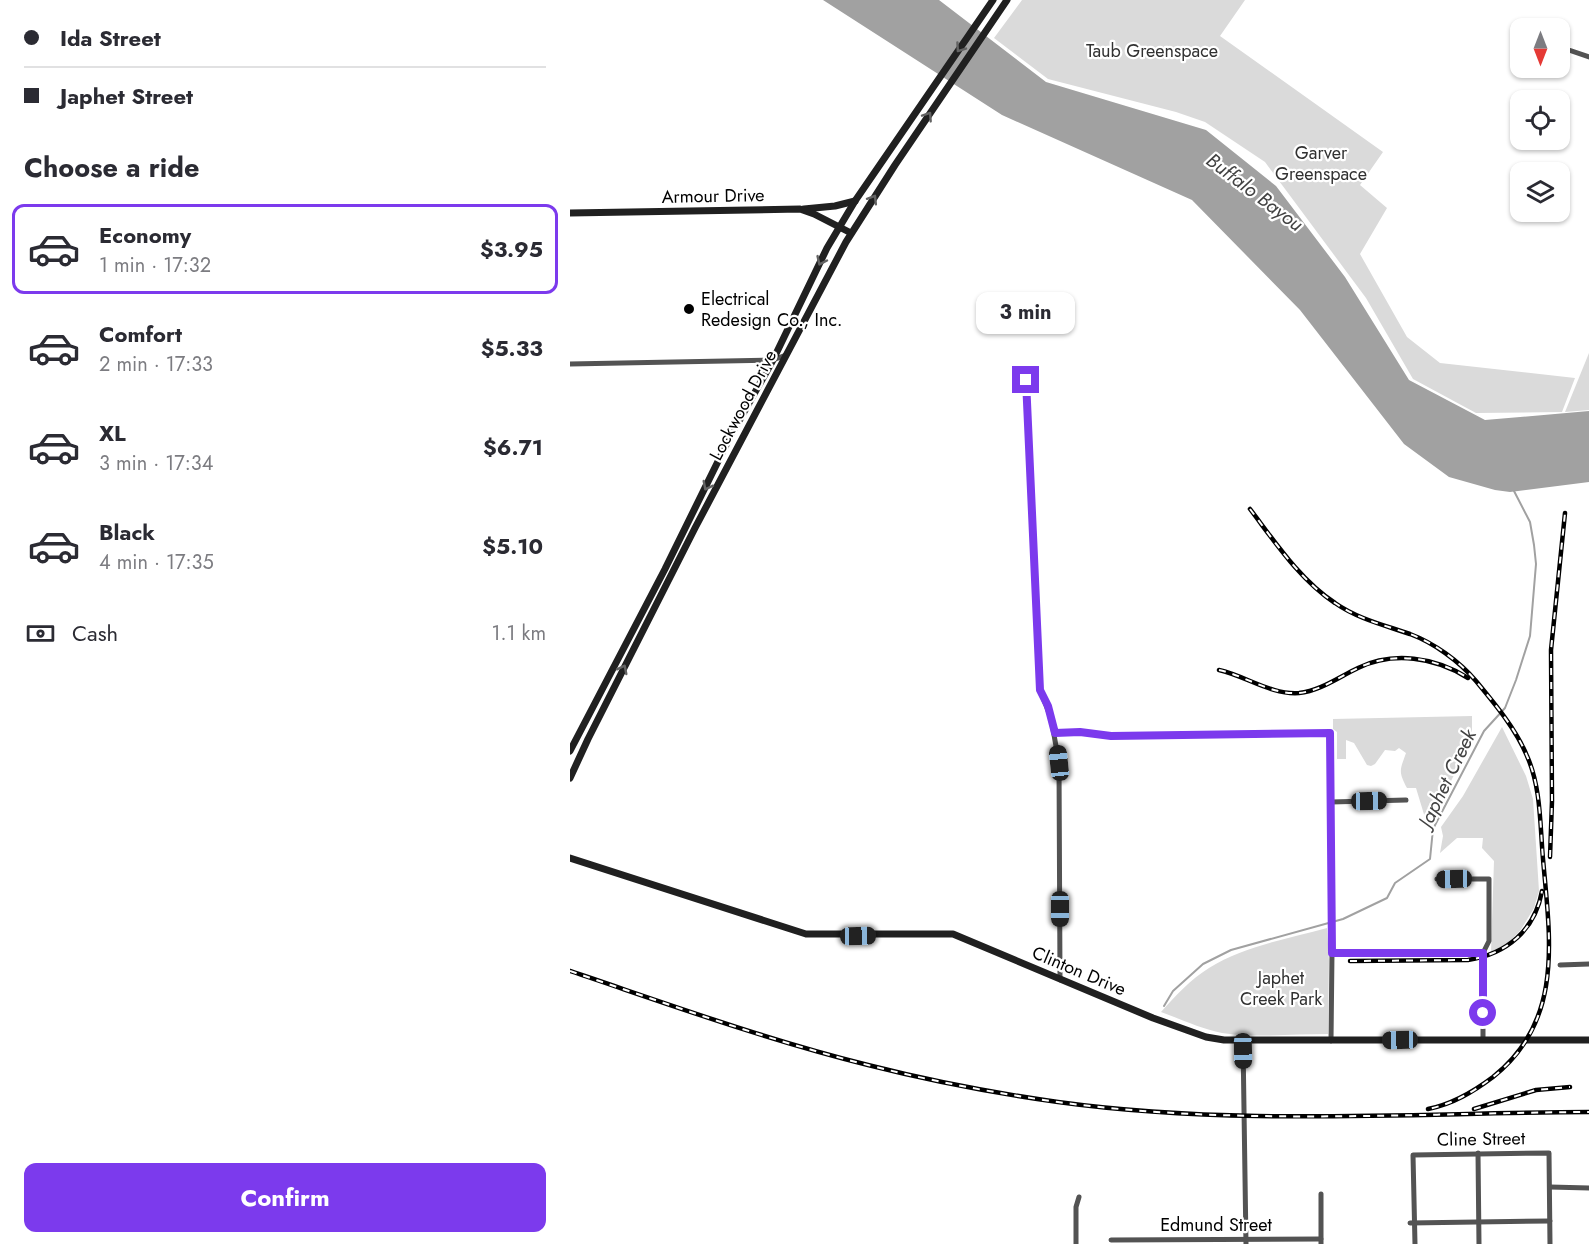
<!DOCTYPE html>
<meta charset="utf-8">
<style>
:root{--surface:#fff;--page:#f7f7f7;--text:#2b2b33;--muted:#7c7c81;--line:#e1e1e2;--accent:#7c3aed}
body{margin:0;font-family:Jost,sans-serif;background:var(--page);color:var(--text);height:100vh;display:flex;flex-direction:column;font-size:22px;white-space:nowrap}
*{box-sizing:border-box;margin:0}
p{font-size:20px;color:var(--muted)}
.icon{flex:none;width:33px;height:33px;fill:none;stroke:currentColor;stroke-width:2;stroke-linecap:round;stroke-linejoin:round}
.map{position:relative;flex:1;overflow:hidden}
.sheet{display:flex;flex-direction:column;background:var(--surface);width:570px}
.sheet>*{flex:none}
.guide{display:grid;align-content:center;height:132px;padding:0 24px;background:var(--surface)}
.needle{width:39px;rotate:180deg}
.fabs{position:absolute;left:940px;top:18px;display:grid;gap:12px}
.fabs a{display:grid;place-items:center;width:60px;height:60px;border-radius:12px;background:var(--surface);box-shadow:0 2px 4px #0004;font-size:30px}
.end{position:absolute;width:27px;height:27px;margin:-14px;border:8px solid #7c3aed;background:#fff;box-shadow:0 0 0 3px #fff}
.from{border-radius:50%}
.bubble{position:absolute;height:42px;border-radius:12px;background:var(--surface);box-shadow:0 2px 4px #0004;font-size:20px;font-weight:700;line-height:42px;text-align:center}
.car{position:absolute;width:18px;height:36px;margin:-18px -9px;border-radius:8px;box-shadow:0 0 4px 2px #0007;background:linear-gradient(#222 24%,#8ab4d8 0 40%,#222 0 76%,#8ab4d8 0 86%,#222 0)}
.guide b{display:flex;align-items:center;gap:21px;height:57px;font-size:22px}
.guide b+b{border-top:2px solid var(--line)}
.guide i{width:15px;height:15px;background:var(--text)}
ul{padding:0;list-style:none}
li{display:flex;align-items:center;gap:18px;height:90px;margin:0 12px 9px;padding:0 12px;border:3px solid transparent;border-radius:12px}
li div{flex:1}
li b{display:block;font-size:22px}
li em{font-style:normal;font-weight:700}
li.selected{border-color:var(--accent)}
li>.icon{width:54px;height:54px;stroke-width:1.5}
h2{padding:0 24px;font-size:27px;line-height:72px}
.pay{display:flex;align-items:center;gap:15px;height:66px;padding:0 24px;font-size:22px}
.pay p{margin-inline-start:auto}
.action{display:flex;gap:12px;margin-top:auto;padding:12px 24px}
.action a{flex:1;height:69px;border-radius:12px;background:var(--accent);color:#fff;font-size:24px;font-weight:700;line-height:69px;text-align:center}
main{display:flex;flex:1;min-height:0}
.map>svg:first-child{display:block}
</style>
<main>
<section class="sheet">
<div class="guide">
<b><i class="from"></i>Ida Street</b>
<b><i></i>Japhet Street</b>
</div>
<h2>Choose a ride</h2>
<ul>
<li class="selected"><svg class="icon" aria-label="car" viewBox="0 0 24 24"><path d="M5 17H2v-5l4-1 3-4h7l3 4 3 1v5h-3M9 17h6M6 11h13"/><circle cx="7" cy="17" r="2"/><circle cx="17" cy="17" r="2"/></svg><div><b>Economy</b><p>1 min · 17:32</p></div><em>$3.95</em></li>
<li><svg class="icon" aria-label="car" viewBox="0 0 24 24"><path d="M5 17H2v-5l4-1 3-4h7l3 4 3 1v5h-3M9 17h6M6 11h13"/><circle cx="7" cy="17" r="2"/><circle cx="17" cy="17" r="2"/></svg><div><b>Comfort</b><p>2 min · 17:33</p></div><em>$5.33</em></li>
<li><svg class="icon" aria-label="car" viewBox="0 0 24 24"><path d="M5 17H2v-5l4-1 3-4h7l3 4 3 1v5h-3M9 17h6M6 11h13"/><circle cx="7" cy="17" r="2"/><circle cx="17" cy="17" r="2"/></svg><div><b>XL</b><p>3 min · 17:34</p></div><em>$6.71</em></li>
<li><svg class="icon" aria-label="car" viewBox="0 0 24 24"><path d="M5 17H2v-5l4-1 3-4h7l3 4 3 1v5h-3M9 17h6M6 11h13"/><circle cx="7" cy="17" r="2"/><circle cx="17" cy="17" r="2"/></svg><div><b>Black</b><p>4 min · 17:35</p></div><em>$5.10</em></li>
</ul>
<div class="pay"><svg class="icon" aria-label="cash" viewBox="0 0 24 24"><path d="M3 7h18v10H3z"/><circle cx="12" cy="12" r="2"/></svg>Cash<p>1.1 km</p></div>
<div class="action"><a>Confirm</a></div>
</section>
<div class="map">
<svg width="1019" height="1244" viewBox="0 0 1019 1244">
<rect width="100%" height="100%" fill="#fff"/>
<g fill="#dadada">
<path d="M452,0H675L650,36L813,152L790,185L817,208L790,254L837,337L870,363L1005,378L992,412L906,413L843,379L796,298L695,162L635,122L606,112L478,79L424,38Z"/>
<path d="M1019,353V410L995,412Z"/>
<path d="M902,716V739L881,781L856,821L846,788H837C828,771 830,770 836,753L829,748L825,751L815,750L805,764L801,766L797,765L784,743L776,740V759H767V732L763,729V719Z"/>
<path d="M932,727L956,776L963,799L969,891L964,908L950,931L938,943L921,952L924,861L912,848L913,838H887L870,853L873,836L871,827L893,796Z"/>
<path d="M757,928L759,960L758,1034C723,1034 686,1038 652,1033C631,1029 611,1019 591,1012C605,996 621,979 639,968C674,946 718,939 757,928Z"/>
</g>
<path fill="#a1a1a1" d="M253,0H369L476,82L636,130L706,186L775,277L839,380L915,420L1019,411V482L940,492L925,490L879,477L834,444L730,310L622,200L432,115Z"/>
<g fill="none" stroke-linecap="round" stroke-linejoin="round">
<path stroke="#a1a1a1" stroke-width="2" d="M594,1006L603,991L633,964L661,950L773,919L817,898L825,883L860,859L863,829L914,731L935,708L946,680L960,636L966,564L964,545L960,522L944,491"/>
<g stroke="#535353" stroke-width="5">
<path d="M945,46L951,42"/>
<path d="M990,47L1019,57"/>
<path d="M0,364L203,360L216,355"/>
<path d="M456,380L470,690L481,718L489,763L490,980"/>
<path d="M485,733L510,732L541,736L760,733L762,953L761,1041"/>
<path d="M761,802L836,800"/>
<path d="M867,879H919V941L913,953V1040"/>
<path d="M762,953H913"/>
<path d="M990,965L1019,964"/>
<path d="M673,1042L676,1244"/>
<path d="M908,1153L909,1244"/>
<path d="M980,1187L1019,1188"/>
<path d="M751,1194V1244"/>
<path d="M840,1223L980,1221"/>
<path d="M541,1240L751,1239"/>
<path d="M506,1244V1207L509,1197"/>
<path d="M845,1244L843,1155L979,1153L980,1244"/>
</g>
<g stroke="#202020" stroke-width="7">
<path d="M234,209L265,206L285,201"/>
<path d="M0,213L230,209L244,214L281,233"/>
<path d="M0,751L95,569L160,437L203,360L257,248L285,201L423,0"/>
<path d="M0,778L18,739L125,528L276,242L325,165L437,0"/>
<path d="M0,858L236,934H383L583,1018L636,1037L654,1040H1019"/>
</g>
<g stroke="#000" stroke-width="4.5">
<g id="rail">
<path d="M680,509C705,542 730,580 765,603C788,619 814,625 840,634C864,643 889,661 906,681C925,704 946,729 957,756C971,787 970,825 973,859C980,939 994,1021 923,1077C903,1092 883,1104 858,1109"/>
<path d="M649,670C676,676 701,695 729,693C750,691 769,677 788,668C823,651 865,657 898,678"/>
<path d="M980,857L982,801L981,650L995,513"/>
<path d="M780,961L898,960C937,954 965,930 972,891"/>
<path d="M0,971C98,1004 197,1040 298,1065C361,1081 424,1093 488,1102C663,1126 842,1113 1019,1112"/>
<path d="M904,1109L966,1090L1000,1087"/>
</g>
</g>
<use href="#rail" stroke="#fff" stroke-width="2" stroke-dasharray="7" stroke-linecap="butt"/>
</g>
<defs><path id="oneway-chevron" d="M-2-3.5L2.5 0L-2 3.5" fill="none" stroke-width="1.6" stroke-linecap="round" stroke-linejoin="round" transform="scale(1.5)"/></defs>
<g stroke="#636363">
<use href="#oneway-chevron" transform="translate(390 48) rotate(125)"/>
<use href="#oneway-chevron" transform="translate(358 116) rotate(-56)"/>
<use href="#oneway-chevron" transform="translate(303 199) rotate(-58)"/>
<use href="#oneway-chevron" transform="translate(251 261) rotate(115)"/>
<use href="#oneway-chevron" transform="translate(137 486) rotate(117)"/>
<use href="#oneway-chevron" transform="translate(53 669) rotate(-63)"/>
</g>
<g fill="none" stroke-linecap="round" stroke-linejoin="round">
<path stroke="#7c3aed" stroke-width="8" d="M456,380L470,690L478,706L485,733L510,732L541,736L760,733L762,953H913V1013"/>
</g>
<circle fill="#000" stroke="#fff" stroke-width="2" cx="119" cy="309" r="6"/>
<g text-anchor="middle" stroke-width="4.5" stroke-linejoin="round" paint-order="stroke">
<g font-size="18" fill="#313131" stroke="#fff">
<text x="582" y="57">Taub Greenspace</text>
<text x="751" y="159">Garver<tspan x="751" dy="21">Greenspace</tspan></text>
<text x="711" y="984">Japhet<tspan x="711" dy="21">Creek Park</tspan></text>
</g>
<g font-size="18" fill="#000" stroke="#fff">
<text transform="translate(143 196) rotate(-1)" y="6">Armour Drive</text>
<text transform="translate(173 405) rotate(-62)" y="6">Lockwood Drive</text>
<text transform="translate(509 971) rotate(23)" y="6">Clinton Drive</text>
<text transform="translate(911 1139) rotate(-1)" y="6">Cline Street</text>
<text x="646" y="1231">Edmund Street</text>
</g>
<g font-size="18" fill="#000" stroke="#fff" text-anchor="start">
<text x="131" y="305">Electrical<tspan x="131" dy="21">Redesign Co., Inc.</tspan></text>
</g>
<g font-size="20" font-style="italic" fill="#424242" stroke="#fff">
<text transform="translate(685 192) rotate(37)" y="7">Buffalo Bayou</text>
<text transform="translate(877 778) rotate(-64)" y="7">Japhet Creek</text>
</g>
</g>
</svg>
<div class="fabs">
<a><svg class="needle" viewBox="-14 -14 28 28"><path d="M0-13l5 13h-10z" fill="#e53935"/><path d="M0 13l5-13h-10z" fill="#7c7c81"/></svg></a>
<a><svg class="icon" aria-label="locate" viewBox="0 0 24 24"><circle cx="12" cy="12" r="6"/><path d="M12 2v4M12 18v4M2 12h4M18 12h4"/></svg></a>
<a><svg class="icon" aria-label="layers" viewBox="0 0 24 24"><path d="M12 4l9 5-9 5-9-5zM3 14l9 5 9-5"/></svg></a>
</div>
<i class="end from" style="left:913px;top:1013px"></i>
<i class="end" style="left:456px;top:380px"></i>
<div class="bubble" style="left:406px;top:292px;width:99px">3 min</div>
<i class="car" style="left:489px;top:763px;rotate:354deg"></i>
<i class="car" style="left:799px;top:801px;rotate:89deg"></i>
<i class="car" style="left:884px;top:879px;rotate:269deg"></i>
<i class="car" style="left:490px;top:909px;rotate:180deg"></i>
<i class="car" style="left:288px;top:936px;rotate:89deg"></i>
<i class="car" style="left:830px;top:1040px;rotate:269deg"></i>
<i class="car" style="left:673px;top:1051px;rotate:179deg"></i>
</div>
</main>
